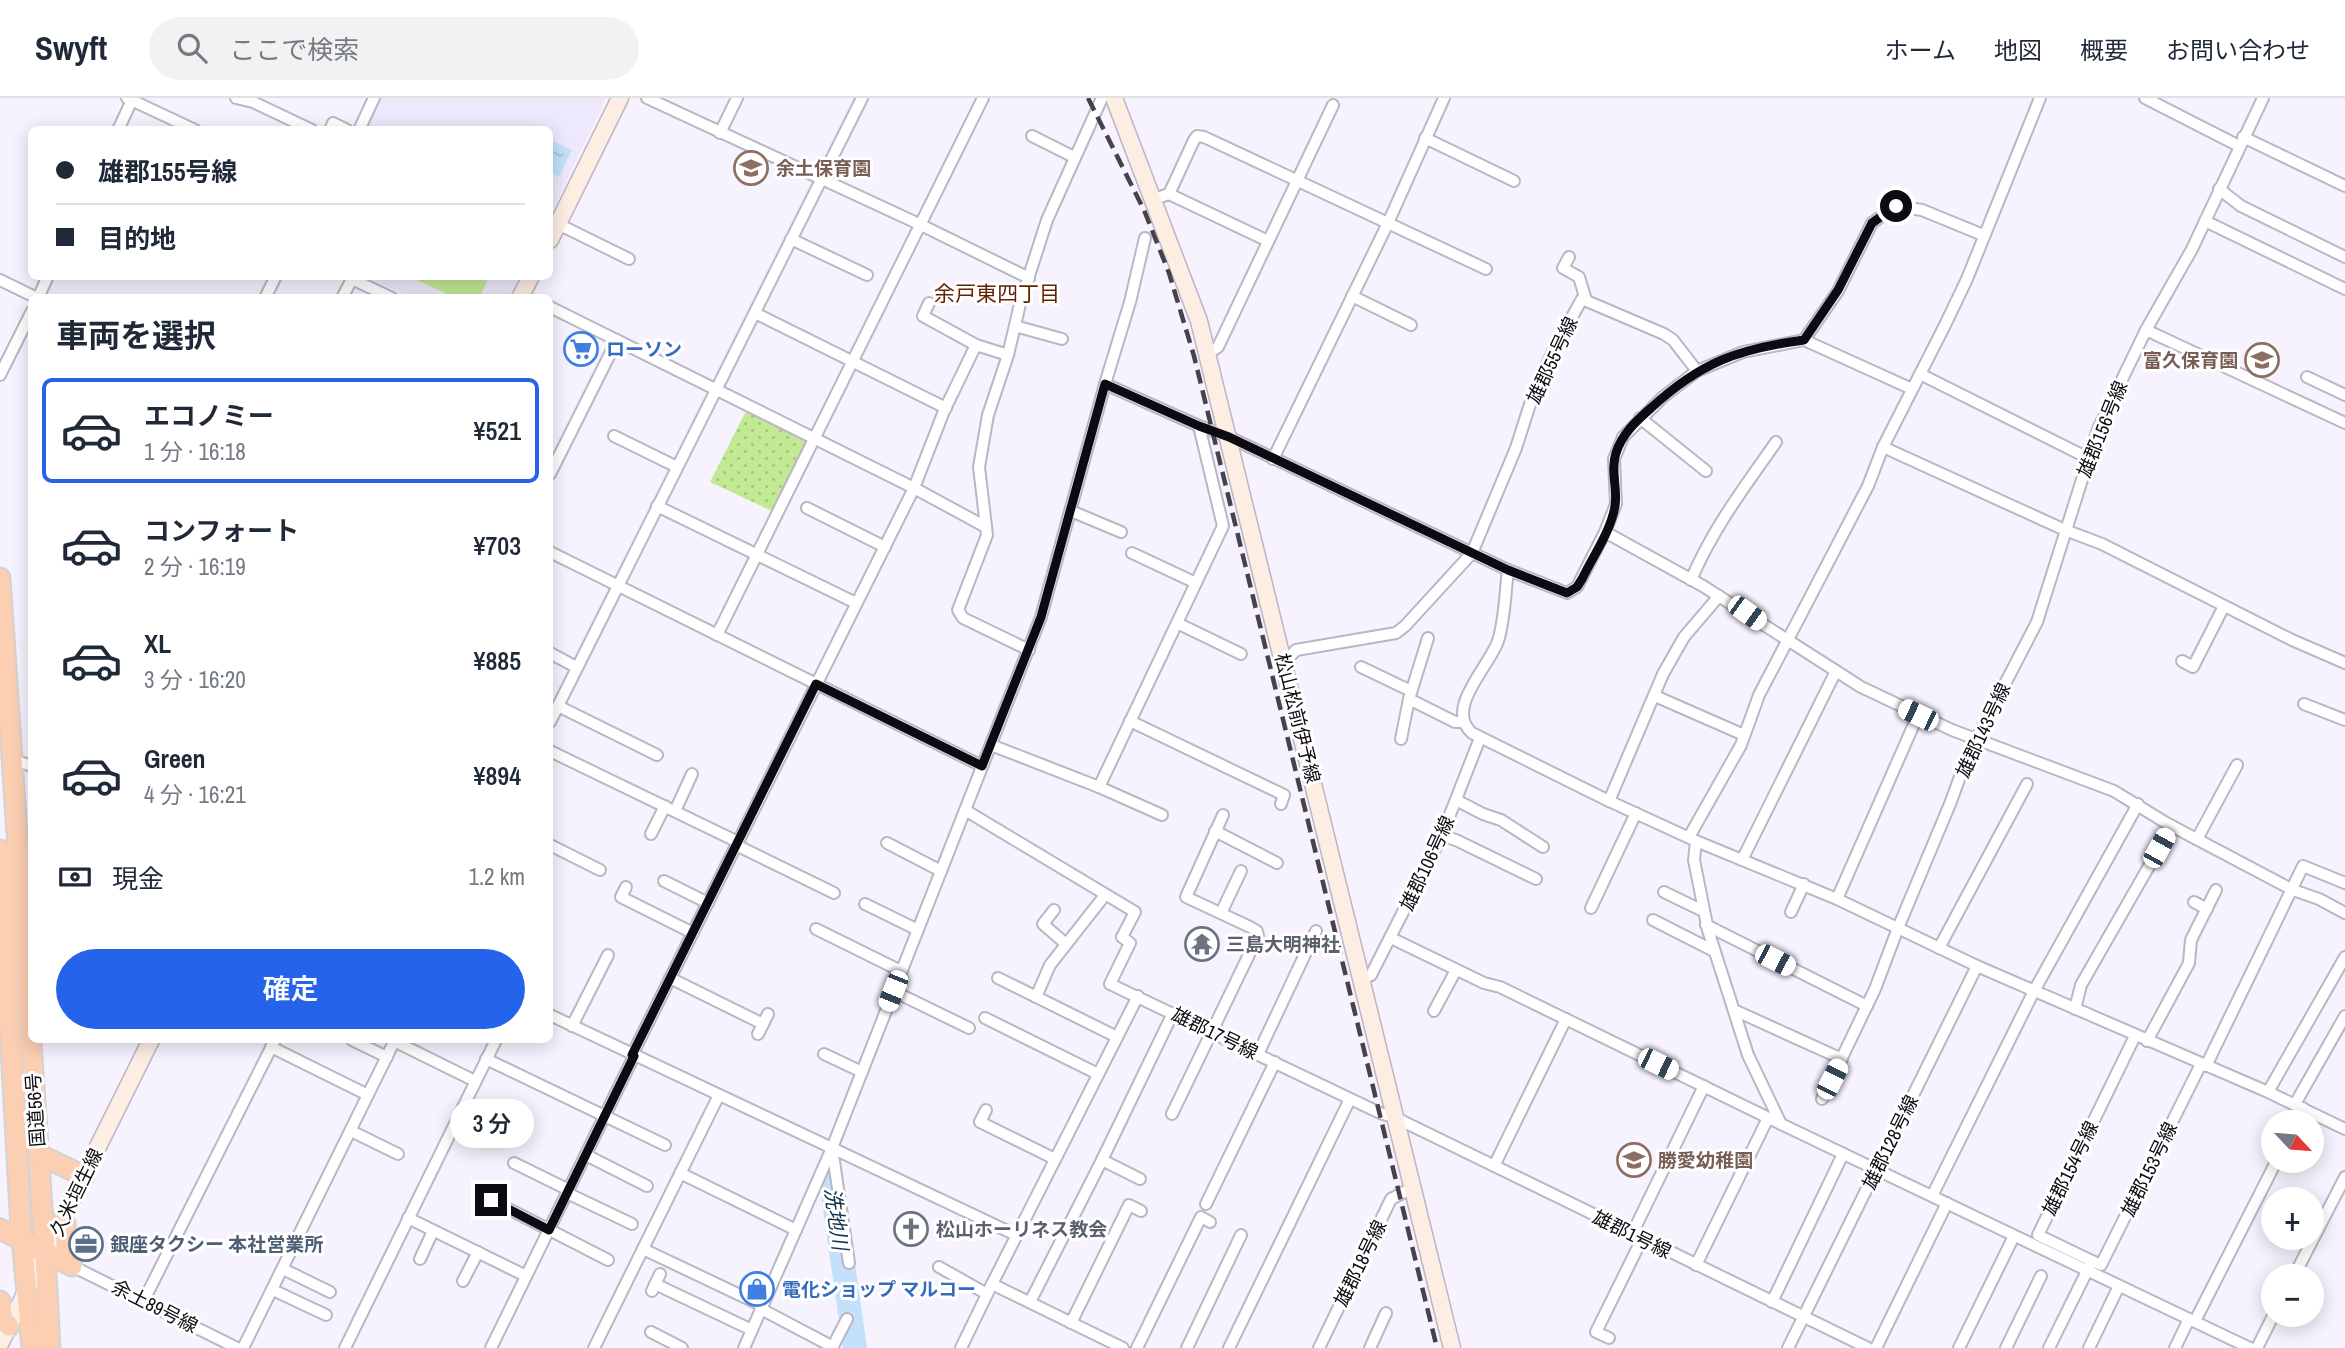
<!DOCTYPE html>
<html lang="ja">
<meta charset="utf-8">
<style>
:root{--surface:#fff;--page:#f2f2f3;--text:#1f2937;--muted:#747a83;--line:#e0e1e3;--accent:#2563eb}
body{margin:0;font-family:"Archivo Narrow","Noto Sans JP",sans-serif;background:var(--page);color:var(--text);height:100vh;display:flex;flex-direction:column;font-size:26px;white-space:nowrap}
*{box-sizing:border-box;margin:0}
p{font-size:23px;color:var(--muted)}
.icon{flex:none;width:38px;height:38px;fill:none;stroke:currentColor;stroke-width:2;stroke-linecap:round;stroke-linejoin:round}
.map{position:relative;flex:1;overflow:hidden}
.sheet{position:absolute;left:28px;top:196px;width:525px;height:749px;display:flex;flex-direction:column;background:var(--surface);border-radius:10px;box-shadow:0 4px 18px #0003}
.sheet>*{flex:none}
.hud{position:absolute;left:28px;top:28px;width:525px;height:154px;border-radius:10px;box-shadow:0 4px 18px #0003;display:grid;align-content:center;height:154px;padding:0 28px;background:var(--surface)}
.needle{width:46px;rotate:116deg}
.controls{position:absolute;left:2261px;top:1012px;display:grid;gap:14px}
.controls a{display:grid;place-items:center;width:63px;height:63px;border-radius:50%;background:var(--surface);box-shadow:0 4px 18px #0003;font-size:35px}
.end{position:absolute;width:32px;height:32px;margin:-16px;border:9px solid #0d0b11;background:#fff;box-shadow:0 0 0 4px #fff}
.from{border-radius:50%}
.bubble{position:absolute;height:49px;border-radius:24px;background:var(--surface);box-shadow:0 4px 18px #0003;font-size:23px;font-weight:600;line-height:49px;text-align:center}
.car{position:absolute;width:21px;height:42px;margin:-21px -10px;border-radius:9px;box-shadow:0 0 5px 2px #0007;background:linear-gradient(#fff 24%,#345 0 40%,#fff 0 76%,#345 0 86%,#fff 0)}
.hud b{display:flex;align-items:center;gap:24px;height:66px;font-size:26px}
.hud b+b{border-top:2px solid var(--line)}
.hud i{width:18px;height:18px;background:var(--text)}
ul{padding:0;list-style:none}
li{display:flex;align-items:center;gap:21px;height:105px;margin:0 14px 10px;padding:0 14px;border:4px solid transparent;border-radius:10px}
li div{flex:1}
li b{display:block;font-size:26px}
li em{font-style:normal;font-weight:600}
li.on{border-color:var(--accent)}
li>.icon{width:63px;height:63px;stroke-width:1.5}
h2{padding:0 28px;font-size:32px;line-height:84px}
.pay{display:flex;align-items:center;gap:18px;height:77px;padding:0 28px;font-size:26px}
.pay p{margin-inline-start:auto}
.cta{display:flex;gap:14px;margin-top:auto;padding:14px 28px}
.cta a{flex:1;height:80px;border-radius:42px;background:var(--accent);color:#fff;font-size:28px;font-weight:600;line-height:80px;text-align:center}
header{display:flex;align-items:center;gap:42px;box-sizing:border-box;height:98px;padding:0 35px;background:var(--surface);border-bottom:2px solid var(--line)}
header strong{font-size:33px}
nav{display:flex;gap:38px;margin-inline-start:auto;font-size:24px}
.search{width:490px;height:63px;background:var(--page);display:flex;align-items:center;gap:18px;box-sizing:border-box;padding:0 24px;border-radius:38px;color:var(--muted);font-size:26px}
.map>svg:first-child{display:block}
</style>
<header>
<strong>Swyft</strong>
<div class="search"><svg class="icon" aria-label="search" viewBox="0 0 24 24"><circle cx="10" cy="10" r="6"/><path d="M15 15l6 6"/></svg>ここで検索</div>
<nav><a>ホーム</a><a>地図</a><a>概要</a><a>お問い合わせ</a></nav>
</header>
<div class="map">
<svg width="2345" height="1250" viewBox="0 0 2345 1250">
<defs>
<pattern id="park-dots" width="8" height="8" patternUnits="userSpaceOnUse" patternTransform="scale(1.75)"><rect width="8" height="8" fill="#c3e994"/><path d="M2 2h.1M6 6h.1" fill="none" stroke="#a6c67f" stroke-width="1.8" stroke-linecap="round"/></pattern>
<pattern id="water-ripples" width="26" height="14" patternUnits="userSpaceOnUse" patternTransform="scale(1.75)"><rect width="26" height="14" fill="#c4e1fb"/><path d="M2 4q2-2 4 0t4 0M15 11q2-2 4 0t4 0" fill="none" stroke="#a7c0d6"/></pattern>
</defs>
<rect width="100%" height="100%" fill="#f6f3fe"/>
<g fill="#eee8fc">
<path d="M380,0H606L550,118V32H365Z"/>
<path d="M367,179H520L510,200L410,199Z"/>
</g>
<path fill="url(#park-dots)" d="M747,311L809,342L774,414L710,384Z"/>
<path fill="#c3e994" d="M410,179H489L479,200L454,199Z"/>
<path fill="url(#water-ripples)" d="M550,42L572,52L559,79L550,74Z"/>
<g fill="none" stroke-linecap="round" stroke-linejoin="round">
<path stroke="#c4e1fb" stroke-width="24" d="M830,1076L855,1250"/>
<g stroke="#bbb5c6" stroke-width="14">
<g id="minor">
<path d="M127,0L195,32"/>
<path d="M236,0L253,4L312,32"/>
<path d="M647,0L919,126L1029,180"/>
<path d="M2145,0L2239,48"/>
<path d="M118,32L133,0"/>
<path d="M330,32L333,25L347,32"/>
<path d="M359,32L374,0"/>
<path d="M720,35L737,0"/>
<path d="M1032,38L1074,59"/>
<path d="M2243,39L2345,88"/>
<path d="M1425,40L1514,83"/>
<path d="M2219,91L2241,108L2345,159"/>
<path d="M1169,96L1268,143"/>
<path d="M1154,101L1169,96L1194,42L1197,38L1204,39L1486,171"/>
<path d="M2205,123L2345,191"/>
<path d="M558,126L629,161"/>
<path d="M791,141L867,177"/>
<path d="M1569,159L1563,170L1579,179L1586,202"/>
<path d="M354,178L352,181L392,200"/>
<path d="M0,182L37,200"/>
<path d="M1352,198L1411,227"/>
<path d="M38,200L48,178"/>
<path d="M265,200L276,178"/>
<path d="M342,200L352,181"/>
<path d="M929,205L923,218L976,247L1008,257"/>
<path d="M550,209L914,390L986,429"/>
<path d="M755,215L946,310"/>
<path d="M1015,228L1062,241"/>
<path d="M2146,232L2345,325"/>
<path d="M1804,242L1838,193L1872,125L1896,108L1922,112L1983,137"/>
<path d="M1208,256L1218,249L1333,7"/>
<path d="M1920,276L2088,360"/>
<path d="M0,277L32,213"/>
<path d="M2307,279L2345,297"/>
<path d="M1105,286L1199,328L1229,339L1508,472L1567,495L1577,489L1605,434L1703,488L1836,573L1742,762"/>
<path d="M1640,320L1706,373"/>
<path d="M614,338L677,369"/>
<path d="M1883,349L2065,432L2102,446L2292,542L2345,565"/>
<path d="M1273,361L1388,125L1444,0"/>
<path d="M550,376L617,242"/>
<path d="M657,408L856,505"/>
<path d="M807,410L885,449"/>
<path d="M1071,413L1121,434"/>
<path d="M1605,434L1616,406L1614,361L1623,339L1663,299L1697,273"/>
<path d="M550,454L982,668"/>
<path d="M1132,455L1196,485"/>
<path d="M1508,472C1505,495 1505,521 1498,543C1489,569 1444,611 1472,635L1609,703L1696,743L1837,801L1977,868L2268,994L2345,1031"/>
<path d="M1691,482C1713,430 1744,390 1776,344"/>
<path d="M1177,525L1241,556"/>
<path d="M717,537L983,0"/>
<path d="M1029,552L963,520L958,512L987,437L979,369L988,317L1008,257L1020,206L1047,122L1102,0"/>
<path d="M550,555L576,569"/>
<path d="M2182,563L2193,569L2224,508"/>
<path d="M1284,565L1296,552L1396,535L1405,528L1472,455L1516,350L1532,300L1554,251L1582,201L1664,236L1673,242L1697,273L1743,254L1804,242L1912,291"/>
<path d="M1361,569L1411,593"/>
<path d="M1836,573L1861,589L1952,632L2114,693L2168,726L2293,792L2319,801L2345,815"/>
<path d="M1655,598L1744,637"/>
<path d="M1409,601L1455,624H1462"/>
<path d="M2304,606L2345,622"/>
<path d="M558,608L657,657"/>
<path d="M1130,623L1284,697L1281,706"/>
<path d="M550,624L862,0"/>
<path d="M1401,641L1409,601L1428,540"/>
<path d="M991,647L1099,689L1162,717"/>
<path d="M550,653L738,744"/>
<path d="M13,662L32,668"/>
<path d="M1099,689L1223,428L1199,328"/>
<path d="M1456,702L1483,716L1501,722L1543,749"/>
<path d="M1609,703L1663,576L1684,539L1719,498"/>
<path d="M965,712L1135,814L1122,839L1130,845L1110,886L1380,1015L1396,1020L1868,1250"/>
<path d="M675,713L692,676"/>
<path d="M1215,733L1277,765"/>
<path d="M651,736L665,708"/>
<path d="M1442,737L1458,743L1536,781"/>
<path d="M1689,739L1741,647L1759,597L1868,388L1883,349L1945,227L1967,181L2040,0"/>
<path d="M2197,741L2237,667"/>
<path d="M1696,743L1694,762L1708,832L1748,957L1781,1026"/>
<path d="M887,745L941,773"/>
<path d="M550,747L600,772"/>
<path d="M736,747L834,795"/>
<path d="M664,783L708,805"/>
<path d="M626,789L621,799L693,835"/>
<path d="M1664,794L1703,813"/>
<path d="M1837,801L1918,617"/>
<path d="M2194,804L2207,811"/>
<path d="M865,806L918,832"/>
<path d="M1591,810L1636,715"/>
<path d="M1054,812L1043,826L1066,846"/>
<path d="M1791,814L1804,786"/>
<path d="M1221,815L1241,773"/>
<path d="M1653,822L1714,853"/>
<path d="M1706,827L1867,908"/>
<path d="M816,831L901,873"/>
<path d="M1391,840L1484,885L1500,889L1781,1026L2189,1221"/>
<path d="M1939,850L2027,686"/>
<path d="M670,880L763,926"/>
<path d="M998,880L1117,939"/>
<path d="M1362,881L1371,877L1442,737L1480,640"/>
<path d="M893,893L969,930"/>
<path d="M1036,899L1050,867L1105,797"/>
<path d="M2075,911L2081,887L2172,728"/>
<path d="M1734,912L1842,961"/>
<path d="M1434,913L1456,872"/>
<path d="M550,917L1016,1137"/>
<path d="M985,920L1098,976"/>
<path d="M572,928L608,857"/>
<path d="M758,936L768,916"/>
<path d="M352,942L387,959"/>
<path d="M394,943L475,983"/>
<path d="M2147,943L2189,865L2191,842L2216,792"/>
<path d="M271,949L368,997"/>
<path d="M824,956L862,974"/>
<path d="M1258,956L1316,833"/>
<path d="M632,957L914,390L944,313L976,247"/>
<path d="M486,961L665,1047"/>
<path d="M2206,968L2303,768L2345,785"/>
<path d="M2268,994L2345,859"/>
<path d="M1822,1001L1875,891L1898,830L1950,706L1968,657L2037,524L2098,331L2146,232L2192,151L2263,0"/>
<path d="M2295,1006L2345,918"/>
<path d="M986,1012L980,1024L1055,1061"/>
<path d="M1172,1016L1258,838L1257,833L1250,829L1186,799L1223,717"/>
<path d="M2296,1024L2303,1010"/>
<path d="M351,1033L398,1056"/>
<path d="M832,1050L849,1165"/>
<path d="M586,1057L647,1088"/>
<path d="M1102,1062L1140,1081"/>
<path d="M514,1065L569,1092"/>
<path d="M1494,1068L1566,921"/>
<path d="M680,1075L796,1132"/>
<path d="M567,1095L632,1126"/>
<path d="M1932,1098L2034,893L2138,706"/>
<path d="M491,1102L608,1162"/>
<path d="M1206,1106L1275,964"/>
<path d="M408,1120L526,1178"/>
<path d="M1632,1136L1704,988"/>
<path d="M643,1151L763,1208"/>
<path d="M420,1161L433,1133"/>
<path d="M2092,1163L2101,1167L2201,966"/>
<path d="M1696,1167L1768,1020"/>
<path d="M72,1168L237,1250"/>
<path d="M939,1169L987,1196"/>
<path d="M283,1171L330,1194"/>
<path d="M2294,1178L2345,1079"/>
<path d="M463,1183L478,1154"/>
<path d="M655,1186L752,1232"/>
<path d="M273,1192L326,1217"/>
<path d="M652,1193L660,1176"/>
<path d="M144,1202L275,942"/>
<path d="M1030,1204L1102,1062L1173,915"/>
<path d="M1772,1204L1843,1056"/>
<path d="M761,1211L833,1249"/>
<path d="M2195,1223L2277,1062"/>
<path d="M1071,1225L1129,1107L1141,1113"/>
<path d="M651,1234L682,1250"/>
<path d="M1609,1240L1596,1234L1642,1141"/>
<path d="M243,1250L395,942"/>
<path d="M345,1250L496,942"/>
<path d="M491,1250L634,958"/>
<path d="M594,1250L719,997"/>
<path d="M744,1250L832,1050L1041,519L1105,286L1130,204L1145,140"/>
<path d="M832,1250L847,1221"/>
<path d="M961,1250L992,1186"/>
<path d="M1123,1250L992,1186L1138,898"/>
<path d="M1137,1250L1201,1119L1210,1124"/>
<path d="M1187,1250L1241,1137"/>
<path d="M1229,1250L1350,1001"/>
<path d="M1319,1250L1391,1101L1412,1090"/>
<path d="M1370,1250L1386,1215"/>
<path d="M1788,1250L1977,868"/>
<path d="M1876,1250L1947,1105"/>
<path d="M1959,1250L2014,1138"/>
<path d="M2006,1250L2041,1178"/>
<path d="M2049,1250L2092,1163L2038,1137L2135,938"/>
<path d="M2089,1250L2119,1188"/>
<path d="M2175,1250L2189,1221L2250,1250"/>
<path d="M2257,1250L2274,1216"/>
</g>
</g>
<g stroke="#bbb5c6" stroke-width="19">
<g id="secondary">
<path d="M1114,0L1199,223L1452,1250"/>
<path d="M550,142L620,0"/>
<path d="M520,200L531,178"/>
<path d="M0,1246L151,942"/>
</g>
</g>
<g stroke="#d3d3d4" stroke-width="23">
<g id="trunk">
<path d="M0,480L45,1155L50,1250"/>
<path d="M0,752L21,1130L32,1250"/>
<path d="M38,1056L84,1078"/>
<path d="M62,1122L65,1126L67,1165"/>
<path d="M0,1131L72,1168"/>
<path d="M0,1203L3,1222L9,1228"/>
</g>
</g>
<use href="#minor" stroke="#fff" stroke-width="10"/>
<use href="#secondary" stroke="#feede2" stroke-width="16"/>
<use href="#trunk" stroke="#fcceb2" stroke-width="19"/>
<path stroke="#45434a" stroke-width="4.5" stroke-dasharray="14 7" stroke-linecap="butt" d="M1088,0L1144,112L1169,175L1194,258L1437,1250"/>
</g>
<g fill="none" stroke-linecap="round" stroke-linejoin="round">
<path stroke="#0d0b11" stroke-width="9" d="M491,1102L549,1132L634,958L632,957L816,586L982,668L1041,519L1105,286L1199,328L1229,339L1508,472L1567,495L1577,489L1582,481C1593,458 1611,433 1615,408C1618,390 1610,373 1616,355C1622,336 1636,323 1651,310C1701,264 1738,251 1804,242L1838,192L1872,125L1896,108"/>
</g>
<defs>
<g id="school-ring" transform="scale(1.75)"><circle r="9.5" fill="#fff" stroke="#8d6e63" stroke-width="1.5"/><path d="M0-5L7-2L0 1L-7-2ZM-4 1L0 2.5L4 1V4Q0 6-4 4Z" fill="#8d6e63"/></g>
<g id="supermarket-ring" transform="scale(1.75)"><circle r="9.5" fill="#fff" stroke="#3f7fe0" stroke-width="1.5"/><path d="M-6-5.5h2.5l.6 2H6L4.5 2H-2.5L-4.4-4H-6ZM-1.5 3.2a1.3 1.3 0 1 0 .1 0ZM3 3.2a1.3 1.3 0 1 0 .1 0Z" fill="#3f7fe0"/></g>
<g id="temple-ring" transform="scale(1.75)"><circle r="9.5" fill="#fff" stroke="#6b7280" stroke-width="1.5"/><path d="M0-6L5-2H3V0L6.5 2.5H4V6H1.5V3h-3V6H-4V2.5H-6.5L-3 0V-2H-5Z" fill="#6b7280"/></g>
<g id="church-ring" transform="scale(1.75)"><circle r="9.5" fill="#fff" stroke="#6b7280" stroke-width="1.5"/><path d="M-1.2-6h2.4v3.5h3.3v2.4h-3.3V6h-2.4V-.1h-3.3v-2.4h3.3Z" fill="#6b7280"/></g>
<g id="office-ring" transform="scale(1.75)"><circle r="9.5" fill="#fff" stroke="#5c6f8a" stroke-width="1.5"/><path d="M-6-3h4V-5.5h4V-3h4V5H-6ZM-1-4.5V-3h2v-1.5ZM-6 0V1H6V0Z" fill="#5c6f8a"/></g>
<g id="shop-ring" transform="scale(1.75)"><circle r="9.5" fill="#fff" stroke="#3f7fe0" stroke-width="1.5"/><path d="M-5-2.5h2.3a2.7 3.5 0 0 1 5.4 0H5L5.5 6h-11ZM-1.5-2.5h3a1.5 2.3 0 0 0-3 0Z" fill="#3f7fe0"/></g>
</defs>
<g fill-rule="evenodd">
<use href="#school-ring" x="751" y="70"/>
<use href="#supermarket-ring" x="581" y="251"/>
<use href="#school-ring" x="2262" y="262"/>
<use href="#temple-ring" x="1202" y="846"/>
<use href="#school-ring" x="1634" y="1062"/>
<use href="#church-ring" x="911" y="1131"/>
<use href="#office-ring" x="86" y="1146"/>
<use href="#shop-ring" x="757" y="1191"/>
</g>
<g text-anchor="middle" stroke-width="6" stroke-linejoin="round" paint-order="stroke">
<g font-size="19" font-weight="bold" fill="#785e54" stroke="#fff" text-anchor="start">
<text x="776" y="77">余土保育園</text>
<text x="2238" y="269" text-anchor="end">富久保育園</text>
<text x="1658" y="1069">勝愛幼稚園</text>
</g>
<g font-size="19" font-weight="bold" fill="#366cbe" stroke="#fff" text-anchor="start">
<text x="606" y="258">ローソン</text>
<text x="782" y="1198">電化ショップ マルコー</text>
</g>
<g font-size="19" fill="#0d0b11" stroke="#fff">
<text transform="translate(1552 262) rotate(-65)" y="7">雄郡55号線</text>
<text transform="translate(2102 331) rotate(-68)" y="7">雄郡156号線</text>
<text transform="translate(1298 620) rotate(76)" y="7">松山松前伊予線</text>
<text transform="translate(1983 632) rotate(-65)" y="7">雄郡143号線</text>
<text transform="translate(1427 765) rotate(-65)" y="7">雄郡106号線</text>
<text transform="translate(1215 935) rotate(26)" y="7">雄郡17号線</text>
<text transform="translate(35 1012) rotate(-94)" y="7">国道56号</text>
<text transform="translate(1890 1044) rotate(-64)" y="7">雄郡128号線</text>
<text transform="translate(2070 1070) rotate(-64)" y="7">雄郡154号線</text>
<text transform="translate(2149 1071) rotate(-64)" y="7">雄郡153号線</text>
<text transform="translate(76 1094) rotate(-64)" y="7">久米垣生線</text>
<text transform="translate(1632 1136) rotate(26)" y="7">雄郡1号線</text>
<text transform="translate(1360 1165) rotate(-64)" y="7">雄郡18号線</text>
<text transform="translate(155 1208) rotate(27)" y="7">余土89号線</text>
</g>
<g font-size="19" font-weight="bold" fill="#5b616d" stroke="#fff" text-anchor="start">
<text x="1226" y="853">三島大明神社</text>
<text x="936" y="1138">松山ホーリネス教会</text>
</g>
<g font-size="19" font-weight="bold" fill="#4e5e75" stroke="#fff" text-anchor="start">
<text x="110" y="1153">銀座タクシー 本社営業所</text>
</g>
<g font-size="21" fill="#612400" stroke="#fff">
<text x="997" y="203">余戸東四丁目</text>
</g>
<g font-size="21" font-style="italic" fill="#13334d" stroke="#fff">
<text transform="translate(836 1121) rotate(82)" y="7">洗地川</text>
</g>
</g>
</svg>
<div class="controls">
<a><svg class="needle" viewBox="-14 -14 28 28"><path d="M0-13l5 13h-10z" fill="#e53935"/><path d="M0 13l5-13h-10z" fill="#747a83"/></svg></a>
<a>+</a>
<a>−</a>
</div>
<i class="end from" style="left:1896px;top:108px"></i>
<i class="end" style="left:491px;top:1102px"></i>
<div class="bubble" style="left:450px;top:1001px;width:84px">3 分</div>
<i class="car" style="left:1747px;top:515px;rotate:126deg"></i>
<i class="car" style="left:1918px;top:617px;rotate:296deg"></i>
<i class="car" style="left:2159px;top:750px;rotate:29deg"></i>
<i class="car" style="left:1775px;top:862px;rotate:117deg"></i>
<i class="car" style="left:893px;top:893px;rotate:202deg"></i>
<i class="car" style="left:1658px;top:966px;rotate:116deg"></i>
<i class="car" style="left:1832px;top:981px;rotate:27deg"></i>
<div class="hud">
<b><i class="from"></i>雄郡155号線</b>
<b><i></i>目的地</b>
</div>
<section class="sheet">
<h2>車両を選択</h2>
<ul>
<li class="on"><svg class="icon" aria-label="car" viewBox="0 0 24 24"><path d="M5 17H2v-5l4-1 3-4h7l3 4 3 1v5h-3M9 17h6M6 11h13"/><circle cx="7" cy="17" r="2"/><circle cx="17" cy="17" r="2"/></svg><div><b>エコノミー</b><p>1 分 · 16:18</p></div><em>¥521</em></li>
<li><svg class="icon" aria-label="car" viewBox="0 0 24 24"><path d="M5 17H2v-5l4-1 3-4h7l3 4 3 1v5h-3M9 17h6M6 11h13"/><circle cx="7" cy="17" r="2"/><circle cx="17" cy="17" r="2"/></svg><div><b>コンフォート</b><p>2 分 · 16:19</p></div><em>¥703</em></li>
<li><svg class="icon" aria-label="car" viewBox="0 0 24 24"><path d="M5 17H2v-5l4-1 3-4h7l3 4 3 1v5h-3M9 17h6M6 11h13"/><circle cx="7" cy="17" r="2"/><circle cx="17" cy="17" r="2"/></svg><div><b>XL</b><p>3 分 · 16:20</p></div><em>¥885</em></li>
<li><svg class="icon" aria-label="car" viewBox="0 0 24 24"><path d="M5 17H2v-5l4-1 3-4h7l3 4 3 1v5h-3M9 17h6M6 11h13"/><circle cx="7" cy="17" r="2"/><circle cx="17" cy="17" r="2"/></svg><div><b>Green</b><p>4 分 · 16:21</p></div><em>¥894</em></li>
</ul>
<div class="pay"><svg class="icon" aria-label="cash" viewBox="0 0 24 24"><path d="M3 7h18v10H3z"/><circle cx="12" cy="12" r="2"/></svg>現金<p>1.2 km</p></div>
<div class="cta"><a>確定</a></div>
</section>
</div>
